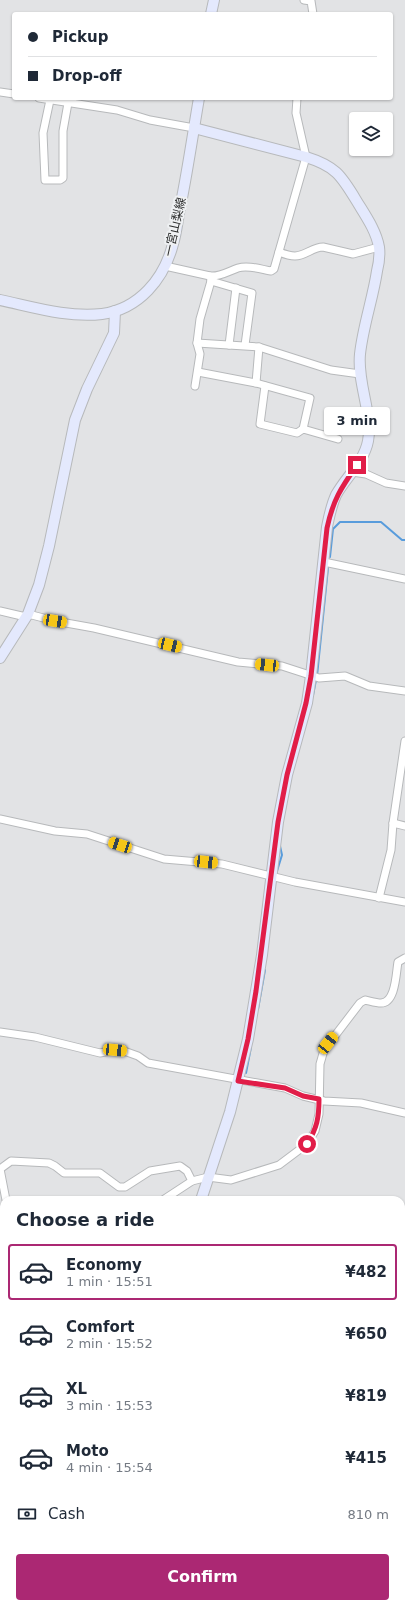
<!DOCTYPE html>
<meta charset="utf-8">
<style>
:root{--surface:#fff;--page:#f2f2f3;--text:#1f2937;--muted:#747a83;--line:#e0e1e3;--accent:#ab2873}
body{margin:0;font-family:"DejaVu Sans","Noto Sans JP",sans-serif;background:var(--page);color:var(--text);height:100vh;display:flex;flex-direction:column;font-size:15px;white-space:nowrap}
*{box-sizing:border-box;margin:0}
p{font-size:13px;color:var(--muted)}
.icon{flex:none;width:22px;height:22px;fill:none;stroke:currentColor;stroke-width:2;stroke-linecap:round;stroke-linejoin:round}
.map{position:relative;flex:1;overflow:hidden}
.details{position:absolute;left:0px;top:1196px;width:405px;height:412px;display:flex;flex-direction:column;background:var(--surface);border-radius:12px 12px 0 0;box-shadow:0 1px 3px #0004}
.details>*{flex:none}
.guide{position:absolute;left:12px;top:12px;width:381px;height:88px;border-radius:4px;box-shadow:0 1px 3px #0004;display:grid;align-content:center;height:88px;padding:0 16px;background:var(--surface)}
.controls{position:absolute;left:349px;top:112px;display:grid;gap:8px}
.controls a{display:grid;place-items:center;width:44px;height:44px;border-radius:4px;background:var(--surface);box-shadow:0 1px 3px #0004;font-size:20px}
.end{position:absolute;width:18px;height:18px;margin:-9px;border:5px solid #e11d48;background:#fff;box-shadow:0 0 0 2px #fff}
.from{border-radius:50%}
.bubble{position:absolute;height:28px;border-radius:4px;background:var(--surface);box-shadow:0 1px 3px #0004;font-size:13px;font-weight:700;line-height:28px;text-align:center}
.car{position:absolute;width:12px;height:24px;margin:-12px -6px;border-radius:5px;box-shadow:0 0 3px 1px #0007;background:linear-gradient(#f5c518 24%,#345 0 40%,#f5c518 0 76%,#345 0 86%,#f5c518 0)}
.guide b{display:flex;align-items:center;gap:14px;height:38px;font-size:15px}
.guide b+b{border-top:1px solid var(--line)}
.guide i{width:10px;height:10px;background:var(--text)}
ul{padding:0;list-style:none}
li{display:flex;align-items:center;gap:12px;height:56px;margin:0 8px 6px;padding:0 8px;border:2px solid transparent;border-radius:4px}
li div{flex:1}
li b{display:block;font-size:15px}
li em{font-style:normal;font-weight:700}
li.current{border-color:var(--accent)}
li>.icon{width:36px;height:36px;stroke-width:1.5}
h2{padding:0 16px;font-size:18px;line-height:48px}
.pay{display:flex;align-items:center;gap:10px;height:44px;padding:0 16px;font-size:15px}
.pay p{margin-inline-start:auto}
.button{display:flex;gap:8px;margin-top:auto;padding:8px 16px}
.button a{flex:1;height:46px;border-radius:4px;background:var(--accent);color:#fff;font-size:16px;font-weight:700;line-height:46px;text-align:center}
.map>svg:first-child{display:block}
</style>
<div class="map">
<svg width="405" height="1608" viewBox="0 0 405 1608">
<rect width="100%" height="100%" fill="#e2e3e5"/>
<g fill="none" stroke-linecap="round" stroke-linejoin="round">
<g stroke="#589cdc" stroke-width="2">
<path d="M330,557L333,529L340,522H381L402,540H405"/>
<path d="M317,676L328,568"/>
<path d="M313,695L316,680"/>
<path d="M277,871L282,855L280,846"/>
<path d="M258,1009L265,970"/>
<path d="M246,1073L251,1047"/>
</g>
<g stroke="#b7b9bb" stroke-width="9">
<g id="street">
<path d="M304,0L311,1L313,14"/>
<path d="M0,92L14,94"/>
<path d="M39,98L117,110L150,120L194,128"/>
<path d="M50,100L43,133L45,180H60L63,178V131L68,103"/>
<path d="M279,252C284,254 290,256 295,256C305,256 313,247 323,247L353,254L379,247"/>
<path d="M165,266L210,276L211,281L200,319L197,343L200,354L195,386"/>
<path d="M210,276C220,277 229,271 238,268C248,265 260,269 271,271L274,269L306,157L296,113L297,98"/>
<path d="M211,281L252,293L245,345"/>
<path d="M197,343L259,347L331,370L360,374"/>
<path d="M229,345L236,288"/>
<path d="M198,372L256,383L310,398L303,429"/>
<path d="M256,383L259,347"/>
<path d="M265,386L260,424L297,433L303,429L338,439"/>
<path d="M352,472L366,474L386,483L405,486"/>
<path d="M324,562L405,579"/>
<path d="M0,611L26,617"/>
<path d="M28,614L55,621L94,628L238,662L282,666L319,678L345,676L369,686L405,691"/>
<path d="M0,819L55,831L87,834L164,859L222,864L295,882L405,902"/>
<path d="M393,823L405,826"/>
<path d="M379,898L391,850L393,823L405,741"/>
<path d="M0,1032L35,1037L100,1053L115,1050L124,1051L138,1056L148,1063L285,1088L303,1096L324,1101L361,1103L405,1113"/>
<path d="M6,1200L0,1169L11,1161L49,1163L55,1166L64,1173H100L119,1187H125L150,1171L180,1166L187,1171L192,1181"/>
<path d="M163,1200L192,1181L208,1177L231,1180L279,1165L307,1144L315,1131L319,1114L320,1064L324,1050L360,1003L365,1000C370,1001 376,1003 381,1003C396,1003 396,972 398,962L405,958"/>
<path d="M0,1228H4"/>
<path d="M401,1283L405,1281"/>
<path d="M401,1300L405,1301"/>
<path d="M0,1322L4,1319"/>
<path d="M401,1422L405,1420"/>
<path d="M401,1532L405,1533"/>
</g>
</g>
<g stroke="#b7b9bb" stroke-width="12">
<g id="secondary">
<path d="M211,14L214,0"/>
<path d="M194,128L306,157C335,166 341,175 356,200C365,215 376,230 379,247C380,255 379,263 377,271C373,298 363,326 360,354C357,383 373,414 368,441C364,462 346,477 336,495C331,506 329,517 327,527L311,676L307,703L287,775L278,822L262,955L248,1039L230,1112L201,1200"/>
<path d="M0,300C33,307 68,318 102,314C139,309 164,279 173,244C177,231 178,216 181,203C188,168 193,133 199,98"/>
<path d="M0,658L28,614L39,585L49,546L75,420L87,389L114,333L115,311"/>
<path d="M401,1320H405"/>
<path d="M0,1376H4"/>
<path d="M125,1608L129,1604"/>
</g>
</g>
<use href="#street" stroke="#fff" stroke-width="7"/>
<use href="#secondary" stroke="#e4e9fd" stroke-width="10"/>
</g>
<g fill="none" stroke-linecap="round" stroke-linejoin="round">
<path stroke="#e11d48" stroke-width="5" d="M307,1144C317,1128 319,1118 319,1099L303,1096L285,1088L238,1081L248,1039L256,991L278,822L287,775L306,703L311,676L327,528C333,500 341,488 357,465"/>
</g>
<g text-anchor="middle" stroke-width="4" stroke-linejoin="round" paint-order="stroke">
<g font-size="12" fill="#2b2c2c" stroke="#eff1f3">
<text transform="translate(175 227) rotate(-77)" y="4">一宮山梨線</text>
</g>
</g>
</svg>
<div class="controls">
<a><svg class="icon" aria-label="layers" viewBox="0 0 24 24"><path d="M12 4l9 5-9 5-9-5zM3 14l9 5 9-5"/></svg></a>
</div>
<i class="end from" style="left:307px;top:1144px"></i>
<i class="end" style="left:357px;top:465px"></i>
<div class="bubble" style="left:324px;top:407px;width:66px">3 min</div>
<i class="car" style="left:55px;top:621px;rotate:99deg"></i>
<i class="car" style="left:170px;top:645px;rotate:103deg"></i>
<i class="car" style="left:267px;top:665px;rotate:276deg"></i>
<i class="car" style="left:120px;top:845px;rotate:288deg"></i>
<i class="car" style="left:206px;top:862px;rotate:96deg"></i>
<i class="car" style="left:328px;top:1043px;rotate:38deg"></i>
<i class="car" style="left:115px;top:1050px;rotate:95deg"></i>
<div class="guide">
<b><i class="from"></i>Pickup</b>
<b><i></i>Drop-off</b>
</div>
<section class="details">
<h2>Choose a ride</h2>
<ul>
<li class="current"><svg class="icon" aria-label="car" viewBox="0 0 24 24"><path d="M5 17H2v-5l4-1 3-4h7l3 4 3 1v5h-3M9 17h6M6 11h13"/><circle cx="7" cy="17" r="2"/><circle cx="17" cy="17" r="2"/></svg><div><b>Economy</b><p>1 min · 15:51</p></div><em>¥482</em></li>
<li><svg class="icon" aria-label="car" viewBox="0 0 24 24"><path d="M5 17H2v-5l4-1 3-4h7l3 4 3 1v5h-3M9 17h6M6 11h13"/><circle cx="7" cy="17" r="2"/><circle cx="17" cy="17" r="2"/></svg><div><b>Comfort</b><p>2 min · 15:52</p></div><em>¥650</em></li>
<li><svg class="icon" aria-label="car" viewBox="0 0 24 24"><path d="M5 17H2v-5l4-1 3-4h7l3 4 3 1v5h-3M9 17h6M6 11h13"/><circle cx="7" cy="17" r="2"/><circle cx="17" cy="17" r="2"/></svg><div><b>XL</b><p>3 min · 15:53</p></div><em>¥819</em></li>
<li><svg class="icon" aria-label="car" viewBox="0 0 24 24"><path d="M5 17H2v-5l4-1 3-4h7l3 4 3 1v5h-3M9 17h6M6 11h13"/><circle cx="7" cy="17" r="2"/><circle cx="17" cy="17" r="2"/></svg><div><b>Moto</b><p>4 min · 15:54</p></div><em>¥415</em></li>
</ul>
<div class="pay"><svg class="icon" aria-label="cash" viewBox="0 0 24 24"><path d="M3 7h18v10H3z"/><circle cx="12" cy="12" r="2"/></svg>Cash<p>810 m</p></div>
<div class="button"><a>Confirm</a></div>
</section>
</div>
